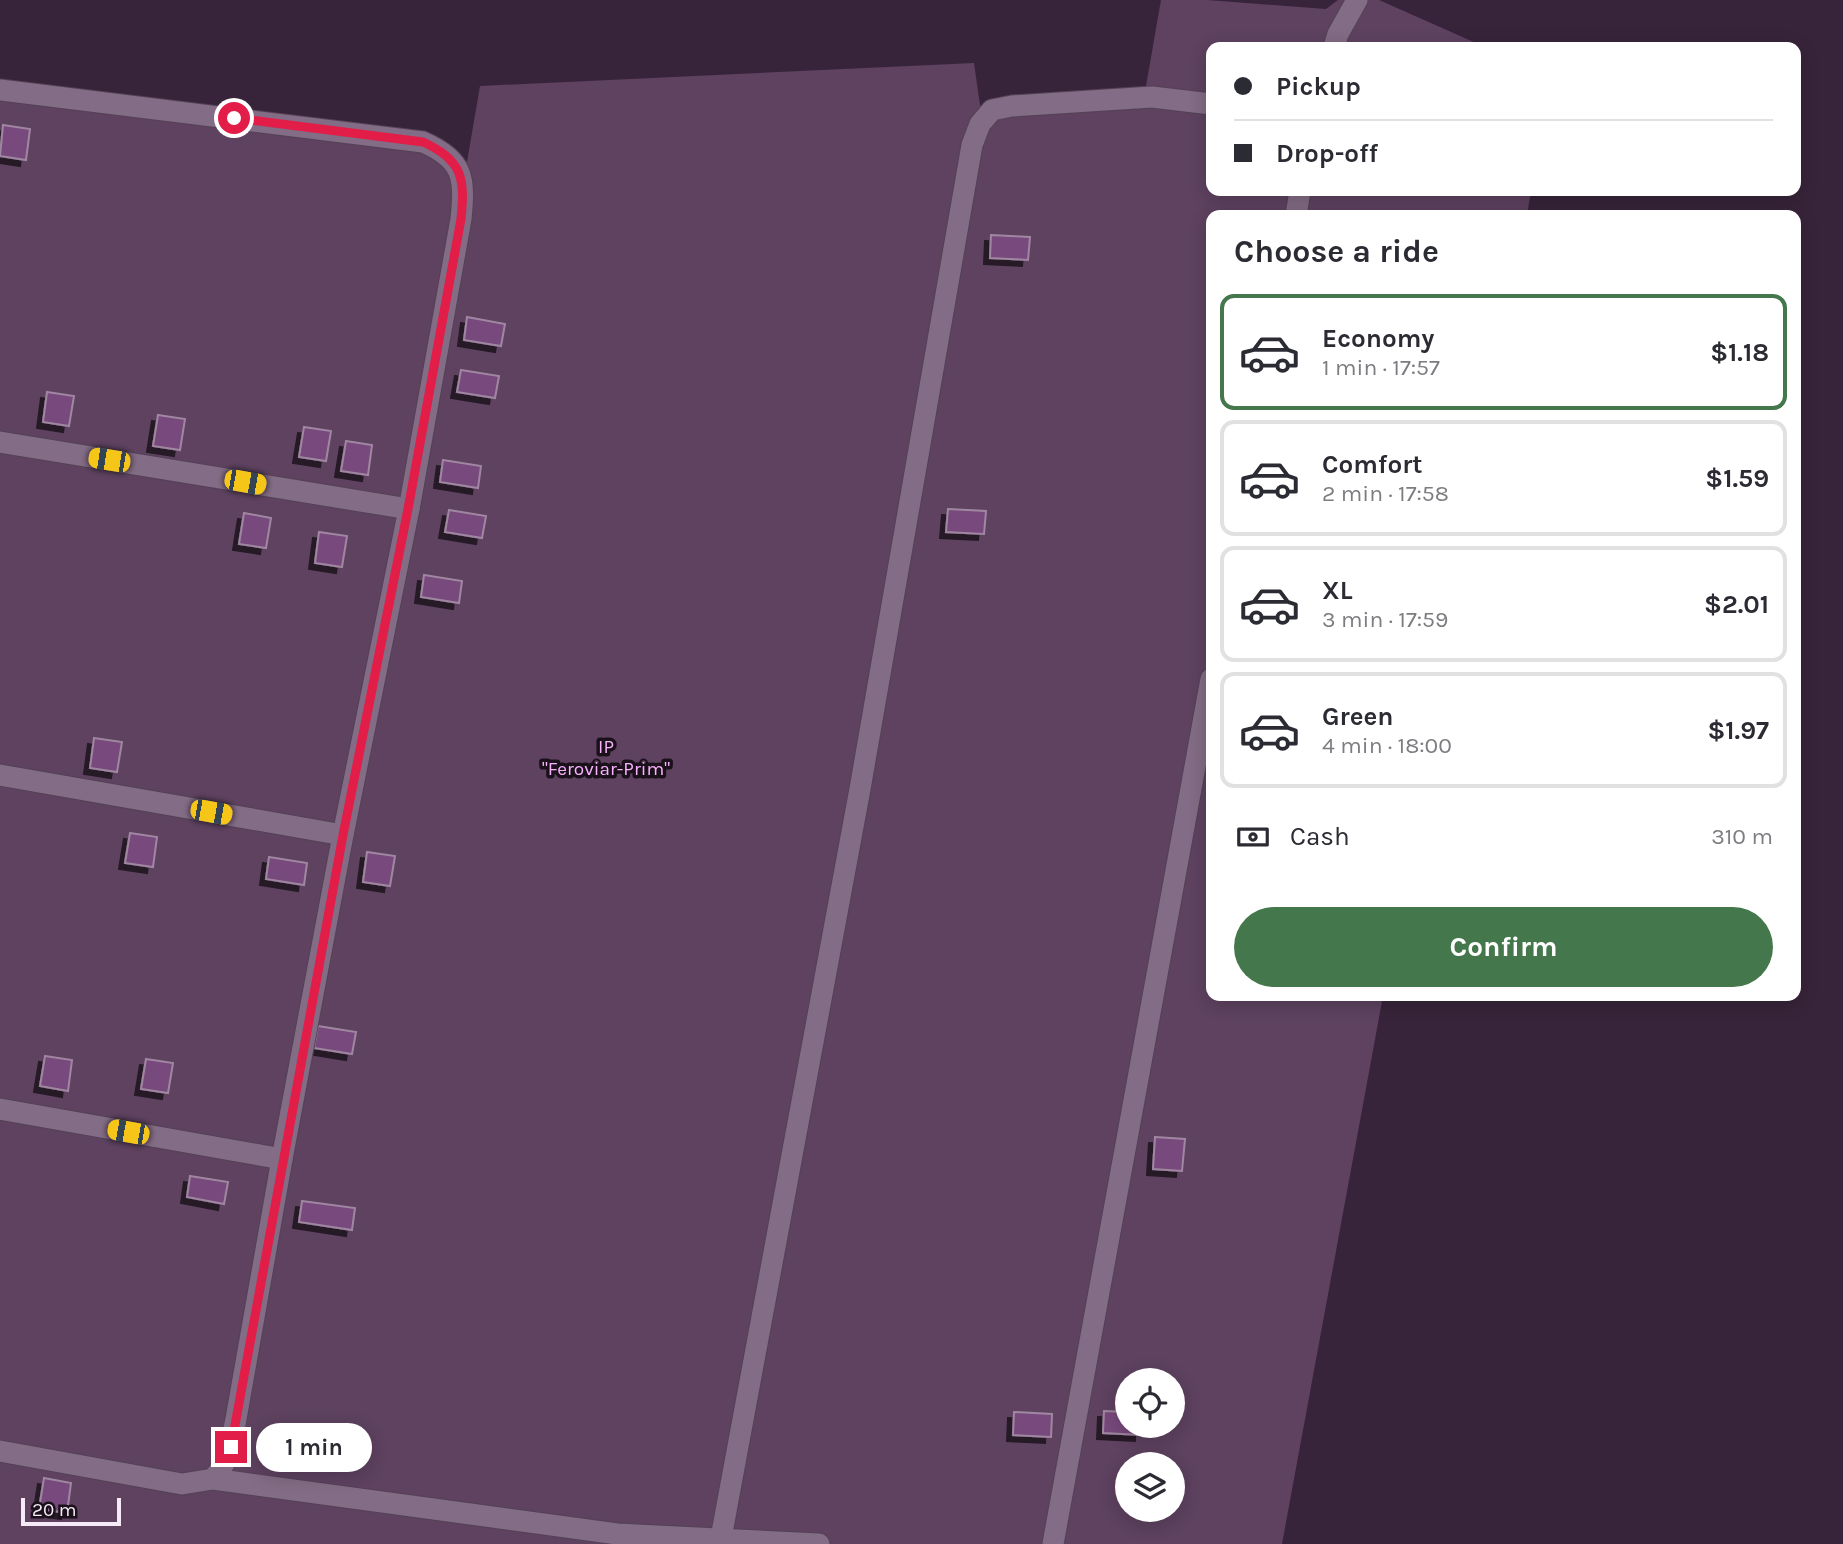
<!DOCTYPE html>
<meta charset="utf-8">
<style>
:root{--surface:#fff;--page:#f2f2f3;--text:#2b2b33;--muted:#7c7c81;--line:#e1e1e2;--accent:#44774b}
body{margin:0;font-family:Karla,sans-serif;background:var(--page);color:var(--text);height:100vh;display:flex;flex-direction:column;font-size:26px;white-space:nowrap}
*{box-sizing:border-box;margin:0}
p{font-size:23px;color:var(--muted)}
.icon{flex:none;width:38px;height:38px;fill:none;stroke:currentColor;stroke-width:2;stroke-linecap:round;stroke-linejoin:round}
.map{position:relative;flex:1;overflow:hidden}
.details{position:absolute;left:1206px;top:210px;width:595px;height:791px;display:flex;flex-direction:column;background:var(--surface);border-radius:14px;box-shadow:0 4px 18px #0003}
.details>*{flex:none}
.guide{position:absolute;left:1206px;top:42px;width:595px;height:154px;border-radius:14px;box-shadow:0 4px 18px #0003;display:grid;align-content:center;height:154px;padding:0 28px;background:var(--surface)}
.tools{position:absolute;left:1115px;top:1368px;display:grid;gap:14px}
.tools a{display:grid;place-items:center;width:70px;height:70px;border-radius:50%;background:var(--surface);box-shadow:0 4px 18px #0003;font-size:35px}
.scale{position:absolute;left:21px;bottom:18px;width:100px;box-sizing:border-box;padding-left:7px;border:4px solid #f7eaf8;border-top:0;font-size:19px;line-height:24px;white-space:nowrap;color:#f7eaf8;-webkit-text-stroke:5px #1a111b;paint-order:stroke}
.end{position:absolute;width:32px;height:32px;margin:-16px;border:9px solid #e11d48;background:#fff;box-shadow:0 0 0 4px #fff}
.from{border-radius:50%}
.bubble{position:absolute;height:49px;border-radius:24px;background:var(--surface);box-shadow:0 4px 18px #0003;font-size:23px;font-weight:700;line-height:49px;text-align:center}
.car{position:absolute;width:21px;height:42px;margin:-21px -10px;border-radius:9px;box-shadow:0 0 5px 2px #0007;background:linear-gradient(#f5c518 24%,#345 0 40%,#f5c518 0 76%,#345 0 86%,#f5c518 0)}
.guide b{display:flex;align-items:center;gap:24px;height:66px;font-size:26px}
.guide b+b{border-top:2px solid var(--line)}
.guide i{width:18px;height:18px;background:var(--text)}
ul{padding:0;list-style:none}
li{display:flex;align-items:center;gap:21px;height:116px;margin:0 14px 10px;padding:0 14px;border:4px solid var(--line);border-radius:14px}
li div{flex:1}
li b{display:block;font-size:26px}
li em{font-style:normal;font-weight:700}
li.active{border-color:var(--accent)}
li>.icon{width:63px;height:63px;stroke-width:1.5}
h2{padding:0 28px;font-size:32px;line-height:84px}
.pay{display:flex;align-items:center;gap:18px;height:77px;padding:0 28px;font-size:26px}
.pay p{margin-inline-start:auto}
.action{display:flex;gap:14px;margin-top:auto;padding:14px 28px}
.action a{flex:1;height:80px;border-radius:42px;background:var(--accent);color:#fff;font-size:28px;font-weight:700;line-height:80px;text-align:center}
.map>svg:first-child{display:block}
</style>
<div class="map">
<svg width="1843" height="1544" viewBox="0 0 1843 1544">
<defs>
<filter id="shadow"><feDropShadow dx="-6" dy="6" stdDeviation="0" flood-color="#0009"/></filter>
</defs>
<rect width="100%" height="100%" fill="#38243a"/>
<path fill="#5e4260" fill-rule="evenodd" d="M1161,0H1207L1326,9L1338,0H1379L1485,47H1211V191H1531L1527,215H1211V996H1383L1282,1544H0V82L429,135L467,162L480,86L974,63L981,112L1146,86ZM1127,1381H1172V1426H1127ZM1127,1465H1172V1510H1127Z"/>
<g fill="#78487c" stroke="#a087a1" stroke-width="2" filter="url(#shadow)">
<path d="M3,125L30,129L26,160L0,156Z"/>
<path d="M991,235L1030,237L1028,260L990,258Z"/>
<path d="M467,317L505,324L501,346L464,340Z"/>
<path d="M461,370L499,376L495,398L457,392Z"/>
<path d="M47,392L74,396L69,426L43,422Z"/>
<path d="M158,415L185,419L180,450L153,446Z"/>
<path d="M304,427L331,431L326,461L299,457Z"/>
<path d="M346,441L372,445L368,475L341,471Z"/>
<path d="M443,460L481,466L478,488L440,482Z"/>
<path d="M948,509L986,511L984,534L946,532Z"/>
<path d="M449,510L486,516L482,538L445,532Z"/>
<path d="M244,513L271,518L266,548L239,544Z"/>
<path d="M319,532L347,536L342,567L315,563Z"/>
<path d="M424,575L462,581L459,603L421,597Z"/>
<path d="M94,738L122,742L117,772L90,768Z"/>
<path d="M130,833L157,837L153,867L125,863Z"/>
<path d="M367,852L395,856L390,886L363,882Z"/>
<path d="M269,857L307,863L304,885L266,879Z"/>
<path d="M318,1026L356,1032L352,1054L314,1048Z"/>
<path d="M45,1056L72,1060L68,1091L40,1086Z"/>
<path d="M146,1059L173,1063L168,1093L141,1089Z"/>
<path d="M1155,1137L1185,1139L1182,1171L1153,1169Z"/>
<path d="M190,1176L228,1182L224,1204L187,1197Z"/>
<path d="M302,1201L355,1208L352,1230L299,1222Z"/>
<path d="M1104,1411L1127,1412V1426H1141V1435L1103,1433Z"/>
<path d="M1014,1412L1052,1414L1051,1437L1013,1435Z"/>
<path d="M44,1478L71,1483L67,1513L39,1509Z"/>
</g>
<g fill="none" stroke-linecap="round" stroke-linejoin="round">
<g stroke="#534255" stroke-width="23">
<g id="minor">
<path d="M1334,47L1338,34L1357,0"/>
<path d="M0,90L423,142C464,160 465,178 461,219L409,509L343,835L282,1159L236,1419C231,1443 231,1459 213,1479"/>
<path d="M1296,215L1300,191"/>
<path d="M0,442L409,509"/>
<path d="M0,775L343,835"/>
<path d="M0,1109L282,1159"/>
<path d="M0,1451L182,1484L213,1479L617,1534L819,1544"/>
<path d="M721,1538L860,789L972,145L980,124L992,110L1012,106L1152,97L1211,104"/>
<path d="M1053,1544L1211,679"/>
</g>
</g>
<use href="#minor" stroke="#836c85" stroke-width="21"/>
</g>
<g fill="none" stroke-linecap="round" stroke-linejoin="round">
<path stroke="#e11d48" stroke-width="9" d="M231,1447L343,835L408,509L461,219C465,179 463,160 423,142L234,118"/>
</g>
<g text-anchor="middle" stroke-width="7" stroke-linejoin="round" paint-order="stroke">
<g font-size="19" fill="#f9b2fe" stroke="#1a111b">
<text x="606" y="753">IP<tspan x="606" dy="22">"Feroviar-Prim"</tspan></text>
</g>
</g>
</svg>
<div class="tools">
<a><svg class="icon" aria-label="locate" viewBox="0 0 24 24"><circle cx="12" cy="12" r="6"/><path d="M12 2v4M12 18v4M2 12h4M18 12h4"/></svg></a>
<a><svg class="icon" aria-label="layers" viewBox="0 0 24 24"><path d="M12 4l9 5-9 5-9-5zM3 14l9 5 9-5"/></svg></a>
</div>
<div class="scale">20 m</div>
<i class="end from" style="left:234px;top:118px"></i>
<i class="end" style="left:231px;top:1447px"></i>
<div class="bubble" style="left:256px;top:1423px;width:116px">1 min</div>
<i class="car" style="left:109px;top:460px;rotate:279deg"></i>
<i class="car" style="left:245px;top:482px;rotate:100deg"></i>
<i class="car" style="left:211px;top:812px;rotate:100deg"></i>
<i class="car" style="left:128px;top:1132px;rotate:280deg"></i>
<div class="guide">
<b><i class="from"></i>Pickup</b>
<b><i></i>Drop-off</b>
</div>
<section class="details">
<h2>Choose a ride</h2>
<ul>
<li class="active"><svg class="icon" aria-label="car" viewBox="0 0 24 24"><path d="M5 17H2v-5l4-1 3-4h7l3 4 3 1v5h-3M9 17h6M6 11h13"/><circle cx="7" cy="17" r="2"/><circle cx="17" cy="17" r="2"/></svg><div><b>Economy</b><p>1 min · 17:57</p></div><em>$1.18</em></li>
<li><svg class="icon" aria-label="car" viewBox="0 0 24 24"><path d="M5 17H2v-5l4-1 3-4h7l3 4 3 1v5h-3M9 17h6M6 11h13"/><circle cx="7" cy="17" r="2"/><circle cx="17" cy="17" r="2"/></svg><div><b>Comfort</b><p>2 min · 17:58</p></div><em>$1.59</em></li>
<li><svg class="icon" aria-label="car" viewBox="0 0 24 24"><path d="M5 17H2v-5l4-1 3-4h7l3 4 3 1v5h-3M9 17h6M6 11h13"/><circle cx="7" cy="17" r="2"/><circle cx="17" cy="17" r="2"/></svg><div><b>XL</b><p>3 min · 17:59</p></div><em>$2.01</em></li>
<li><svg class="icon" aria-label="car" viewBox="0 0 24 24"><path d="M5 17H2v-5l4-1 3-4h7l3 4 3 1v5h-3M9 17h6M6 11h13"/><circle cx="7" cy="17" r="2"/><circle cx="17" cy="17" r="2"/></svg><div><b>Green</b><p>4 min · 18:00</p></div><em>$1.97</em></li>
</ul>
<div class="pay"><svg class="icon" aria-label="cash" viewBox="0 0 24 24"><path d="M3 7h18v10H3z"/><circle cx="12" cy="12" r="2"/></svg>Cash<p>310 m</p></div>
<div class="action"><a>Confirm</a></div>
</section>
</div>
